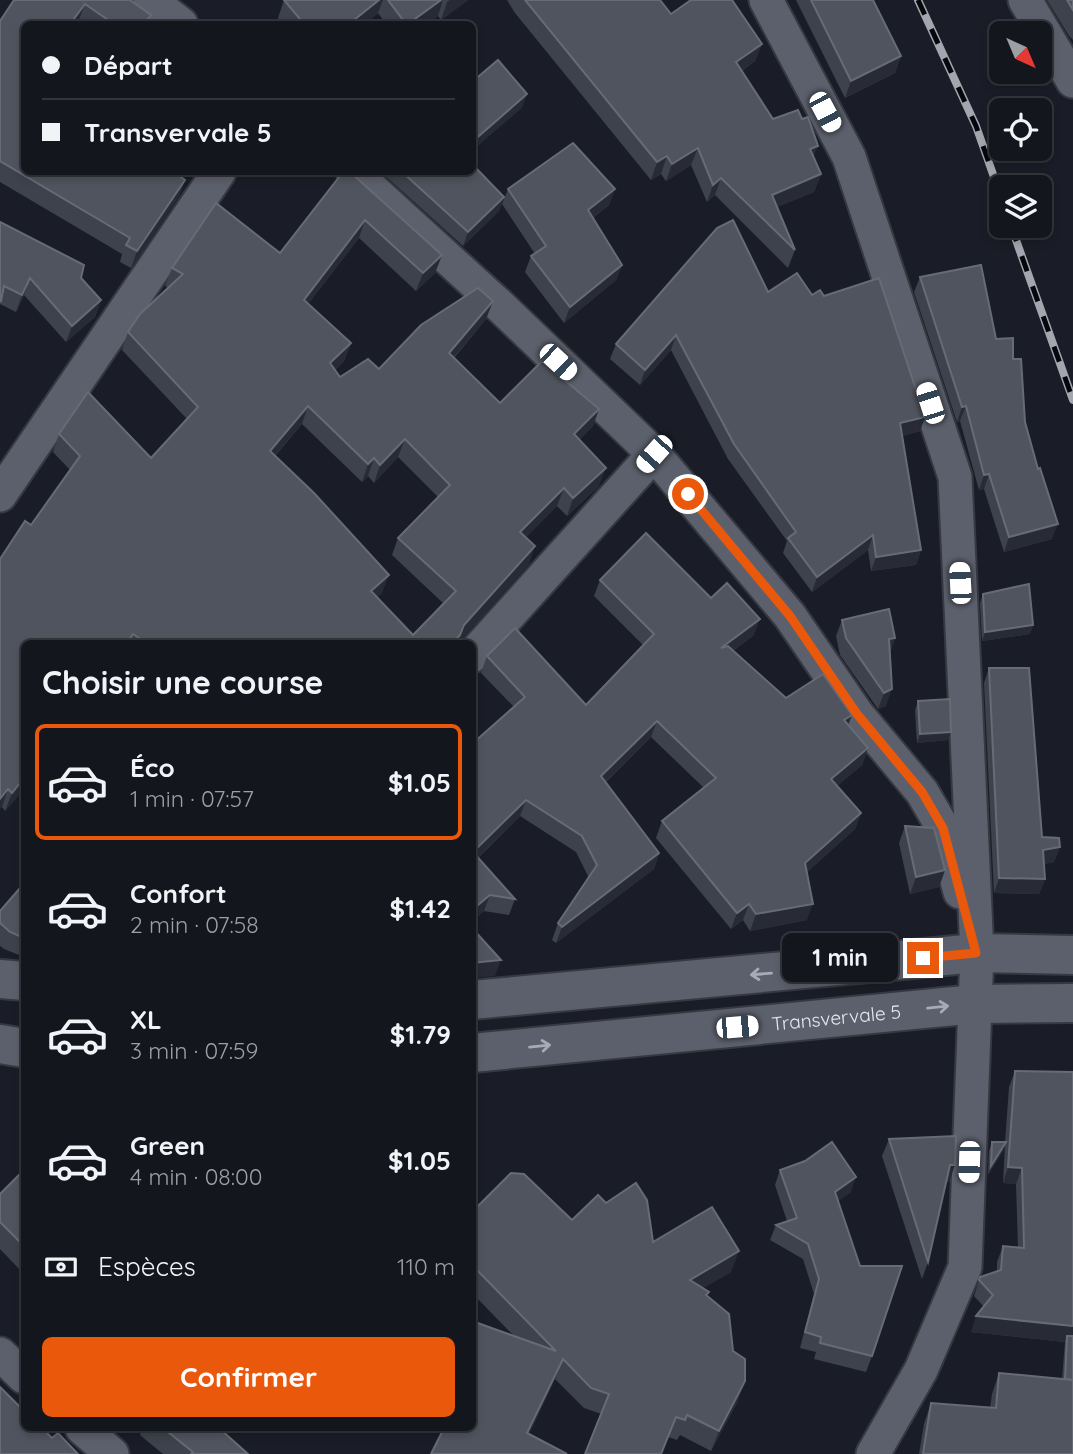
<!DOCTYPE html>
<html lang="fr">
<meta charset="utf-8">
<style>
:root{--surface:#14161d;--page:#21232a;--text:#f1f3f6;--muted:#9d9fa4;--line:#33353b;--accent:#ea580c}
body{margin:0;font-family:Quicksand,sans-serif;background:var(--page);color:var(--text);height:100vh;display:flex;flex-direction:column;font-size:26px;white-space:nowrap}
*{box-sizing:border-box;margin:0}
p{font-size:23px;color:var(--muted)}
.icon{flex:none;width:38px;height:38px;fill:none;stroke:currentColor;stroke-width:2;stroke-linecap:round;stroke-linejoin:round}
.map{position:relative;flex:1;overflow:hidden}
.sheet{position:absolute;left:21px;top:640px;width:455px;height:791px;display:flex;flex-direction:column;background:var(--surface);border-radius:10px;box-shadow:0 4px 10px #0003,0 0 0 2px var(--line)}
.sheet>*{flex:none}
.banner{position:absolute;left:21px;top:21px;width:455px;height:154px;border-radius:10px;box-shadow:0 4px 10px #0003,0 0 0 2px var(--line);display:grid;align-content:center;height:154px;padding:0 21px;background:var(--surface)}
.needle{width:46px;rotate:136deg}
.controls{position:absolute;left:989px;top:21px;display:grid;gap:14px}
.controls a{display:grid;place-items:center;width:63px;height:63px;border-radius:10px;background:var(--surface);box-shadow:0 4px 10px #0003,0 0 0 2px var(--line);font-size:35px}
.end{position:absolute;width:32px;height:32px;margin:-16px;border:9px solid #ea580c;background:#fff;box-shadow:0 0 0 4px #fff}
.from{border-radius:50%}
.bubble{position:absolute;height:49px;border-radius:10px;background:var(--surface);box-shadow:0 4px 10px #0003,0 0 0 2px var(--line);font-size:23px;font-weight:700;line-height:49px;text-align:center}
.car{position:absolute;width:21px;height:42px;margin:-21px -10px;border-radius:9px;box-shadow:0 0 5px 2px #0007;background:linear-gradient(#fff 24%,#345 0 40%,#fff 0 76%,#345 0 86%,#fff 0)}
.banner b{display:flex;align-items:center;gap:24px;height:66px;font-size:26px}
.banner b+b{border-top:2px solid var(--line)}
.banner i{width:18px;height:18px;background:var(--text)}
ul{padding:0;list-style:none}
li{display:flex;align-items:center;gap:21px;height:116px;margin:0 14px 10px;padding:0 7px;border:4px solid transparent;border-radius:10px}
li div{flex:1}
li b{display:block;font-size:26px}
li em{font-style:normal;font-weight:700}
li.selected{border-color:var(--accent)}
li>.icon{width:63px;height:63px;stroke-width:1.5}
h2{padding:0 21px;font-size:32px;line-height:84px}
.pay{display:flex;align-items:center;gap:18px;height:77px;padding:0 21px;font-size:26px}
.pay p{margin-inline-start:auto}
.primary-button{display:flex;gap:14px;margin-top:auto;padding:14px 21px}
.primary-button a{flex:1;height:80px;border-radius:10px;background:var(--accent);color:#fff;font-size:28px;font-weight:700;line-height:80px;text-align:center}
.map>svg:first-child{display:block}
</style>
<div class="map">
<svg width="1073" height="1454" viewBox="0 0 1073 1454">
<rect width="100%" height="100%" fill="#1a1d27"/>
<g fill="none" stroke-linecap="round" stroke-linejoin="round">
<g stroke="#363941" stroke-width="37">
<g id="minor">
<path d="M150,0L181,24"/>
<path d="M766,0L849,157L955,477L977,953L965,1267L921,1370L873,1454"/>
<path d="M1025,0L1073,81"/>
<path d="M353,172L500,306L654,454L790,616L857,714L922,792L943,828L960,892"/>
<path d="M0,495L219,172"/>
<path d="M472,656L654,454"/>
<path d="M0,1354L24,1377"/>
<path d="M82,1428L112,1454"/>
</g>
</g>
<g stroke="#363941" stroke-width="42">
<g id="secondary">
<path d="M0,979L24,981"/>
<path d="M472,1000L977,953L1073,955"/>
<path d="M0,1044L24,1048"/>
<path id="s1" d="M472,1053L975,1004L1073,1003"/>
</g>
</g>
<use href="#minor" stroke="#5c606c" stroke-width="33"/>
<use href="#secondary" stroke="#5c606c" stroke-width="38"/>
<g stroke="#a3a6ae" stroke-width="8">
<g id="rail">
<path d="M918,0L976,126L1001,197"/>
<path d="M1011,226L1073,400"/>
</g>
</g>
<use href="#rail" stroke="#06070c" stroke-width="5" stroke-dasharray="16" stroke-linecap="butt"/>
</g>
<g fill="#3e424c" fill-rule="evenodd">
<path d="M14,0H130L148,24H84L79,20L24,24V172L185,180L179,196L131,268L120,262L122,254L0,182V21Z"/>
<path d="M284,0H468L441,20L438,16L426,24H386L378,13L365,24H283L278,18Z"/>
<path d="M507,0H660L671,14L762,44L755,61L742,71L773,119L813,158L821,174L814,192L777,207L795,250L788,268L715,195L707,202L691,165L666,181L661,174L651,180L515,13Z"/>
<path d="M796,0H873L901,56L895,73L845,98Z"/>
<path d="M1047,0H1073V40L1069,36Z"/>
<path d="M343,172L442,255L435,273L416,291L359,238L308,304L351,343L344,361L335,370L340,377L379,369L493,301L486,319L454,358L500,403L599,409L593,426L579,440L599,486L567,516L557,506L526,537L529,564L457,644H24V789L5,811L2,807L31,525L70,470L53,452L59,434L151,458L187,419L122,350L128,332L168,288L165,286L172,268L280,253ZM302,424L362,482L368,476L374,483L398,457L438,497L398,538L392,555L443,603L413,635L377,597L382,593L275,456Z"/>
<path d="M381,172H472L504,197L499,211L463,246Z"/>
<path d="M508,189H615L609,205L593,218L622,265L616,280L564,323L525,272L531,256L535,254L502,204Z"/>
<path d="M0,222L81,278L101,300L95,317L66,342L24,295L16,312L0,304Z"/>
<path d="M920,277L996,339L1013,359L1025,422L1038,469L1052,539L1004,552L984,489L979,490L960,421L957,422L914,292Z"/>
<path d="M768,292L824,296L925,417L920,431L902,436L921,550L916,565L871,571L868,550L812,592L783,553L787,541L728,459L671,350L640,385L610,359L616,344Z"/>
<path d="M600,580L711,598L754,635L733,651L786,698L848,725L868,748L862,765L837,786L861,813L855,829L807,872V920L750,931L743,920L731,929L656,838L662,821L704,788L651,737L606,782L659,853L654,869L556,943L552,940L558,923L589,878L576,852L520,816L478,858L515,899L509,915L484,911L472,921V744L514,707L481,673L487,656L586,705L643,645L594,596Z"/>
<path d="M983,594L1033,625L1030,634L982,641L980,603Z"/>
<path d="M842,620L895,638L890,653L886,706L878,709L840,655L836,636Z"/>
<path d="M989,668L1042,837L1060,847L1054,862L1044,864L1045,879L1039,894L994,893L984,683Z"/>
<path d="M918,701L951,732L948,740L917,743L915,710Z"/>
<path d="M905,826L945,870L939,887L910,894L899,843Z"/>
<path d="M24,892V957L4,949L0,946V911Z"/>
<path d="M1015,1071L1073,1072V1454H919L924,1424L931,1403L990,1408L992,1394L999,1373L1062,1379L1065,1342L971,1332L984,1307L974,1296L980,1277L997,1272V1262L1003,1246L1018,1247L1016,1184L1003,1183L1005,1144L1003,1151L988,1175L989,1151L992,1142H1005L1009,1087Z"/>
<path d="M889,1139L949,1182H946L928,1262L922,1279L882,1156Z"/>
<path d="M24,1170V1274L0,1249V1194Z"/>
<path d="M780,1170L851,1192L838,1201L872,1356L866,1372L814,1359L816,1352L800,1348L814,1294L803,1259L770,1240L776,1225L787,1221L775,1185Z"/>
<path d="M606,1203L653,1242L731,1272L703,1288L709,1292L707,1296L738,1401L711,1451L680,1435L677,1440L584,1408L555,1379L529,1434L442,1432L432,1428H472L515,1337L472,1293V1212L572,1220Z"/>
<path d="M142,1428H219L248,1454H163L140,1435Z"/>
</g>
<g fill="#282b36">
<path d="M379,0H383L378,13L365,24H349Z"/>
<path d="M441,0H443L438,16L426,24H408Z"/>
<path d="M450,0H468L441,20L447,2Z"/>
<path d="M85,4L79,20L76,24H70Z"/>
<path d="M762,44L755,61L729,80L736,62Z"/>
<path d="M901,56L895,73L845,98L851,81Z"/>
<path d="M527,94L522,108L472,151V142Z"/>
<path d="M818,146L811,163L810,149Z"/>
<path d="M698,148L691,165L666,181L672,164Z"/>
<path d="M667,156L661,174L651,180L657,162Z"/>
<path d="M821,174L814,192L765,212L772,195Z"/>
<path d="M721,178L715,195L707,202L713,185Z"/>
<path d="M185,180L179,196L131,268L137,251Z"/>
<path d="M615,189L609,205L582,226L588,210Z"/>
<path d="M504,197L499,211L463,246L468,232Z"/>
<path d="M365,220L359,238L297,318L304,300Z"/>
<path d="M442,255L435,273L416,291L423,273Z"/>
<path d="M622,265L616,280L564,323L570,307Z"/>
<path d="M30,278L24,295L16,312L22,295Z"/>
<path d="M101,300L95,317L66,342L72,326Z"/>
<path d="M493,301L486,319L442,371L449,353Z"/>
<path d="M676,335L671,350L640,385L645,370Z"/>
<path d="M351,343L344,361L323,381L330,363Z"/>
<path d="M308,406L302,424L263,469L270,451Z"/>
<path d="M966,406L960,421L957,422L962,407Z"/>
<path d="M599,409L593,426L567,452L574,434Z"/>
<path d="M925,417L920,431L894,438L900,423Z"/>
<path d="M405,439L398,457L374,483L380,465Z"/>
<path d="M374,458L368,476L362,482L368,464Z"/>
<path d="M606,468L599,486L567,516L573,498Z"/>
<path d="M989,474L984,489L979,490L984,475Z"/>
<path d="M564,488L557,506L514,550L520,532Z"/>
<path d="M1058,524L1052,539L1004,552L1009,537Z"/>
<path d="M873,535L868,550L812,592L817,577Z"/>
<path d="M535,546L529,564L457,644H452L464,625Z"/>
<path d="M921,550L916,565L871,571L876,557Z"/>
<path d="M389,575L382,593L365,609L371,591Z"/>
<path d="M760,619L754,635L715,664L721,648Z"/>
<path d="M1033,625L1030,634L982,641L985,632Z"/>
<path d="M895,638L889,655V639Z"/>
<path d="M892,689L886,706L878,709L884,693Z"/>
<path d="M852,715L846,731L844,720Z"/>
<path d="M657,721L651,737L595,792L601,776Z"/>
<path d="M951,732L948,740L917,743L920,734Z"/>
<path d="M868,748L862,765L825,796L831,779Z"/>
<path d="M24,778V789L5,811L12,793Z"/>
<path d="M8,789L2,807L0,809V799Z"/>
<path d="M526,800L520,816L472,863L473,852Z"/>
<path d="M861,813L855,829L799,879L805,863Z"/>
<path d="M1060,847L1054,862L1037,866L1043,850Z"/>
<path d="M659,853L654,869L556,943L562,927Z"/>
<path d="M945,870L939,887L910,894L916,877Z"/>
<path d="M999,878L1045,879L1039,894L994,893Z"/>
<path d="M490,895L484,911L472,921V910Z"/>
<path d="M749,904L743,920L731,929L737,913Z"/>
<path d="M813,904L807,920L750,931L756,914Z"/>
<path d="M501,960L495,976L472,978V963Z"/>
<path d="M1006,1142L1003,1151L988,1175L991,1166Z"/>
<path d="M950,1165H955L949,1182H944Z"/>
<path d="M1008,1167L1022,1168L1016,1184L1003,1183Z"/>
<path d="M856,1177L851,1192L830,1207L835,1192Z"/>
<path d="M739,1251L731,1272L683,1300L690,1280Z"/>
<path d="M976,1316L1073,1326V1337L1067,1336L1065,1342L971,1332Z"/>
<path d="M563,1359L555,1379L520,1453L527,1433Z"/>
<path d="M745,1381L738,1401L711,1451L719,1431Z"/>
</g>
<g fill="#50545e" stroke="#676b75" stroke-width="2" fill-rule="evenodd">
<path d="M14,0H130L151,15L144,24H114L85,4L70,24H24V172H174L185,180L137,251L126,245L130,238L0,161V21Z"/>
<path d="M284,0H379L349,24H304Z"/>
<path d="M388,0H441L408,24H406Z"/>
<path d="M525,0H660L671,14L691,0H732L762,44L736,62L773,119L798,110L802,119L808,117L818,146L810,149L821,174L772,195L795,250L721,178L713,185L698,148L672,164L667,156L657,162Z"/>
<path d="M811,0H873L901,56L851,81Z"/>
<path d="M1067,0H1073V10Z"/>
<path d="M498,60L527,94L472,142V82Z"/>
<path d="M573,143L615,189L588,210L622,265L570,307L531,256L546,246L508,189Z"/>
<path d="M472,164L504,197L468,232L402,172H472Z"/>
<path d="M343,172H350L442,255L423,273L365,220L304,300L351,343L330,363L340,377L368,359L379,369L421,325L478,288L493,301L449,353L500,403L542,361L599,409L574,434L606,468L573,498L564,488L520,532L535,546L464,625L460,635L452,644H148L133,634L126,644H24V778L12,793L8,789L0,799V559L25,521L31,525L80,456L59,434L88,392L151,458L198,407L128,332L140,314L183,274L172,268L216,203L280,253ZM308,406L368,464L374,458L380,465L405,439L450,485L398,538L456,591L413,635L371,591L389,575L314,493L270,451Z"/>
<path d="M733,220L768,292L797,273L812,295L820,290L824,296L879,278L925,417L900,423L921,550L876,557L873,535L817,577L788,538L796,532L734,444L676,335L645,370L616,344L717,228Z"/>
<path d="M0,222L84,265L81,278L101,300L72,326L30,278L22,295L4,286L1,301L0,300Z"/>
<path d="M981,265L996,339L1013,338V359H1021L1025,422L1038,469L1040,468L1058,524L1009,537L989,474L984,475L966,406L962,407L920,277Z"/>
<path d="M646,533L711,598L727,583L760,619L721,648L728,646L786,698L823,674L852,715L844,720L868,748L831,779L861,813L805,863L813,904L756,914L749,904L737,913L662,821L716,778L657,721L601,776L659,853L562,927L558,923L597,865L582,836L526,800L473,852L515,899L490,895L472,910V744L525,697L487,656L515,628L586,705L654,634L600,580Z"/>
<path d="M1029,584L1033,625L985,632L983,594Z"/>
<path d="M889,609L895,638L889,639L892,689L884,693L846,638L842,620Z"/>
<path d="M989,668H1029L1042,837L1059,838L1060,847L1043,850L1045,879L999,878Z"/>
<path d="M950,699L951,732L920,734L918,701Z"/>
<path d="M905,826L934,828L945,870L916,877Z"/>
<path d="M20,888L24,892V938L10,932L0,923V911Z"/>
<path d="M472,928L501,960L472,963Z"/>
<path d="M1015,1071L1073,1072V1326L976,1316L993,1295L979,1280L980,1277L1001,1270L1003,1246L1024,1248L1022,1168L1008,1167Z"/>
<path d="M956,1136L955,1165H950L928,1262L889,1139Z"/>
<path d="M832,1142L856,1177L835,1192L860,1266H902L872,1356L820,1343L821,1337L805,1332L819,1279L808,1244L776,1225L797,1218L780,1170L805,1161Z"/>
<path d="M992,1142H1006L991,1166Z"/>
<path d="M24,1170V1246L0,1222V1194Z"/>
<path d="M511,1173L524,1174L572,1220L598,1195L606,1203L636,1183L647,1200L653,1242L712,1207L739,1251L690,1280L709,1292L706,1295L729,1314L733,1351L745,1359V1381L719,1431L687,1415L685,1420L676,1417L661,1454H585L609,1394L591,1388L563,1359L527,1433L567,1454H431L444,1428H472V1321L556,1351L472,1265V1247L475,1244L472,1241V1212Z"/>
<path d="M1067,1336H1073V1380L1065,1379Z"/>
<path d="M999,1373L1073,1380V1454H923L931,1403L996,1408Z"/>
<path d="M0,1387L24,1411V1428H42L52,1438L58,1433L78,1454H0Z"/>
<path d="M163,1428H219L248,1454H191L193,1452Z"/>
</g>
<defs><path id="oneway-shaft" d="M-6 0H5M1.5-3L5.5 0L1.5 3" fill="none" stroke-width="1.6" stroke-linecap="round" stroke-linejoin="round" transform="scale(1.75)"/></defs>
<g stroke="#a8abb5">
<use href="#oneway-shaft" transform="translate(761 974) rotate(175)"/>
<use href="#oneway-shaft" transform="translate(938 1007) rotate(-6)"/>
<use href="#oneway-shaft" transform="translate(540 1046) rotate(-6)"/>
</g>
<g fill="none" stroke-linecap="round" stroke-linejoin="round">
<path stroke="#ea580c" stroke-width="9" d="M688,494L790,616L857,714L922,792L943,828L976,953L923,958"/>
</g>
<g text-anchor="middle" stroke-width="5" stroke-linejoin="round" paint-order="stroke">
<g font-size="19" fill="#e6e9f0" stroke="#06070c">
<text dy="7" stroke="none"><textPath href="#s1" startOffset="366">Transvervale 5</textPath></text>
</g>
</g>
</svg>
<div class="controls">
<a><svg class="needle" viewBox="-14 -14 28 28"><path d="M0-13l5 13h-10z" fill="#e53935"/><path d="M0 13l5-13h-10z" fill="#9d9fa4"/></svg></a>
<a><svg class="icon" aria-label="locate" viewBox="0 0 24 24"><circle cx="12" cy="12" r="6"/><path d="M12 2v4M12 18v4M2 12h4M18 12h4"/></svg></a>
<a><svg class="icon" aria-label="layers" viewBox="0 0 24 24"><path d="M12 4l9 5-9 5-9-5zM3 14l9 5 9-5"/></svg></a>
</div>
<i class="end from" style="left:688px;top:494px"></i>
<i class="end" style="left:923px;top:958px"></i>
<div class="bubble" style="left:782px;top:933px;width:116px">1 min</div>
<i class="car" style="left:825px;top:112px;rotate:152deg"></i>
<i class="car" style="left:558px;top:362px;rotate:133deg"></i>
<i class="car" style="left:930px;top:403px;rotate:342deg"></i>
<i class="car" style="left:654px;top:454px;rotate:222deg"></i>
<i class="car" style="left:960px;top:583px;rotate:357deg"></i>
<i class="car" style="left:737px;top:1027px;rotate:85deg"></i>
<i class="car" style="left:969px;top:1162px;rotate:182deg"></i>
<div class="banner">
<b><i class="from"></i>Départ</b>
<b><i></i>Transvervale 5</b>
</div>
<section class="sheet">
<h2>Choisir une course</h2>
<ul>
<li class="selected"><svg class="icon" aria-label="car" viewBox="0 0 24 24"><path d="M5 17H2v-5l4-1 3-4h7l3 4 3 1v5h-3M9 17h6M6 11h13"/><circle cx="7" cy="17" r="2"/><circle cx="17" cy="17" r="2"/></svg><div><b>Éco</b><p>1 min · 07:57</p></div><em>$1.05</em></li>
<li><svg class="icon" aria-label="car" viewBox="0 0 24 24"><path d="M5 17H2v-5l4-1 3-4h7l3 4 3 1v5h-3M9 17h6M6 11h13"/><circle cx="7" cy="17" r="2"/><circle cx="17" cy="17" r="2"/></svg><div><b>Confort</b><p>2 min · 07:58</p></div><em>$1.42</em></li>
<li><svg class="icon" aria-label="car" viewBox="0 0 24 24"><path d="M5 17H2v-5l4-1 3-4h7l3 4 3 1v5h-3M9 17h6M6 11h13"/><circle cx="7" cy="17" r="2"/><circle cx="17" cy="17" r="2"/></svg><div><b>XL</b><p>3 min · 07:59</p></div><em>$1.79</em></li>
<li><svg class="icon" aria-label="car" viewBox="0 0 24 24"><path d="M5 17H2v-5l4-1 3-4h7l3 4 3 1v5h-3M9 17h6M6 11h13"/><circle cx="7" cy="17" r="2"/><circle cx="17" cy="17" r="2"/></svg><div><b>Green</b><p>4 min · 08:00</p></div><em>$1.05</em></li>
</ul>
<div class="pay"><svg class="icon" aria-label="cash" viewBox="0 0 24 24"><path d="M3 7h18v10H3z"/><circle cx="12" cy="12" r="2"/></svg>Espèces<p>110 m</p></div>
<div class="primary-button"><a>Confirmer</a></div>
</section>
</div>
